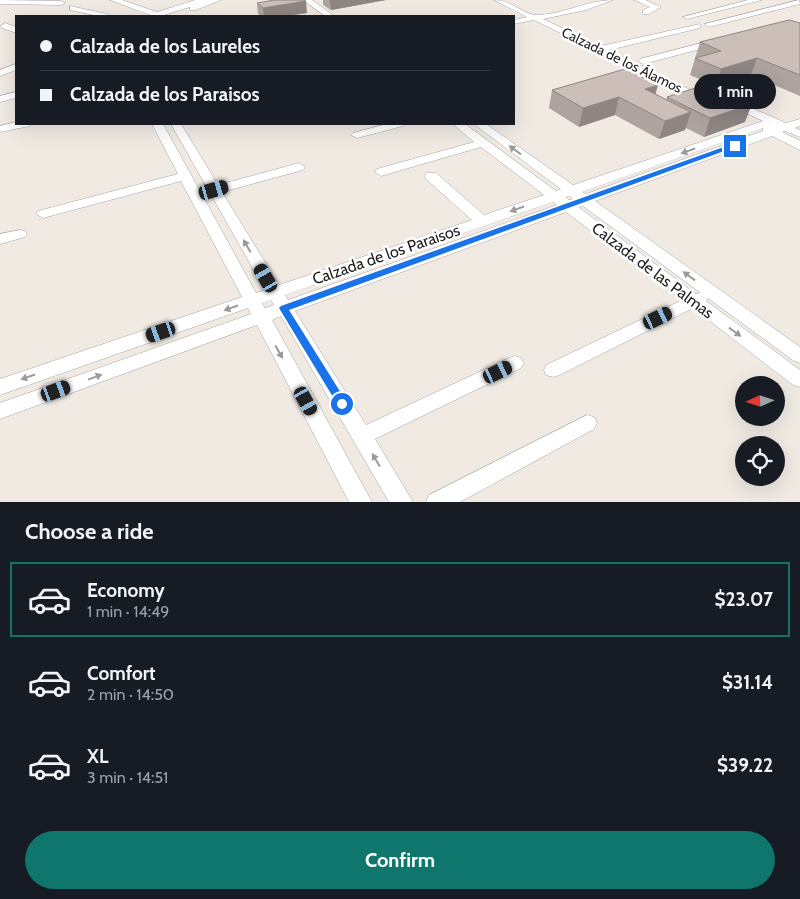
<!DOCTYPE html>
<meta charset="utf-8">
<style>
:root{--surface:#171b24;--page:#20242c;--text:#f1f3f6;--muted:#9ea1a6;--line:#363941;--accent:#0f766e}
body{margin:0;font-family:Cabin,sans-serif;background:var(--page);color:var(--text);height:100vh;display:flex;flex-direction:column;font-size:19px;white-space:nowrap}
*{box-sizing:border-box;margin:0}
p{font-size:16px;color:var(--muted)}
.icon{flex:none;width:28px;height:28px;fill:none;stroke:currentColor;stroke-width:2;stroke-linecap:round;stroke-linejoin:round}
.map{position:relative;height:502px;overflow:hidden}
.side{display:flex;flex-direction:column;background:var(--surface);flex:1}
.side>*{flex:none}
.hud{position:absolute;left:15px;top:15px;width:500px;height:110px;border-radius:0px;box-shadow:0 5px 20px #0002;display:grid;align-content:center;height:110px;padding:0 25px;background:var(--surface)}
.needle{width:32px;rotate:267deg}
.tools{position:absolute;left:735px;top:376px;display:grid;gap:10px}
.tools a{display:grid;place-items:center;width:50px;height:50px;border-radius:50%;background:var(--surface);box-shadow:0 5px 20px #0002;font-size:25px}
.end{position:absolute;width:22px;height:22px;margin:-11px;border:6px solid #1a73e8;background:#fff;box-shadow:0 0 0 2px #fff}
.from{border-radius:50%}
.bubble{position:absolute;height:35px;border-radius:18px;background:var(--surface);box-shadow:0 5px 20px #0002;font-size:16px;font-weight:800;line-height:35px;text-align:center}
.car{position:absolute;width:15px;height:30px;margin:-15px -8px;border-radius:6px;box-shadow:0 0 4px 1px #0007;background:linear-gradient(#222 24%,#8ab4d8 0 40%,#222 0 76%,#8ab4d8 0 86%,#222 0)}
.hud b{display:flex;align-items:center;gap:18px;height:48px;font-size:19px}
.hud b+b{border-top:1px solid var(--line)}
.hud i{width:12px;height:12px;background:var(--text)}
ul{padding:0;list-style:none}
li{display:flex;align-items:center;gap:15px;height:75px;margin:0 10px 8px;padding:0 15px;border:2px solid transparent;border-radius:0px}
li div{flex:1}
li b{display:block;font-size:19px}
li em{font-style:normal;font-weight:800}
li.selected{border-color:var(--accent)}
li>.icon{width:45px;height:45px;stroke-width:1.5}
h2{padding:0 25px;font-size:22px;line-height:60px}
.button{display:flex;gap:10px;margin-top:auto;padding:10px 25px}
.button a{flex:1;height:58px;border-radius:30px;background:var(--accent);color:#fff;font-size:20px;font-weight:800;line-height:58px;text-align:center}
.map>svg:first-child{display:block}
</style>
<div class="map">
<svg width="800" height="502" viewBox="0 0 800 502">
<rect width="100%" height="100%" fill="#f0eae3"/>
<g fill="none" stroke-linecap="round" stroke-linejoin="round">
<g stroke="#a5a5a5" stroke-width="1">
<g id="minor">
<path d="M0,0L61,1L65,3L61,5L0,4Z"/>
<path d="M110,0H122L157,12L195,0H221L196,10H190V7L161,16H149L150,15Z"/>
<path d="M303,0H312L334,16H325Z"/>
<path d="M494,0C512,0 524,15 537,15C561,15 588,0 613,0L586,10L543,19L601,46L700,24V28L609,50L709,99L704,102L700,101L534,20L514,24V20L527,17Z"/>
<path d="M634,0H645L661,7L649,14H643V10L650,7Z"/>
<path d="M748,0H762L687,19L683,17Z"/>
<path d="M799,0L800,4L709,27L705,24Z"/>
<path d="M70,6L107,14L111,16H98L70,10Z"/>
<path d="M5,23L16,27V33L2,28L1,26Z"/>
<path d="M717,39L721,42L720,44L643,64L638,61L640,59Z"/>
<path d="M16,64V70L0,76V70Z"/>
<path d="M16,92V98L0,102V96Z"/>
<path d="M731,99L786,123L800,119V126L795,128L800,130V137L785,131L782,132L800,141V150L772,136L595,201L800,347V363L794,361L708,298L706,301L800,370V387L793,385L693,308L560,375L553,377L546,375L544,370L546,365L682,300L566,212L295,311L366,425L509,358L515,356L521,358L524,363L521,368L375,439L413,502H389L281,316L272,320L372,502H349L257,325L0,419V403L251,314L248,308L0,395V379L242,297L181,181L43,218L36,214L38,211L178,174L152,124H163L256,293L265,290L171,124H181L218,185L299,163L305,167L303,170L222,192L279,285L472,220L426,179L425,176L426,173H436L484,215L544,195L481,147L381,176L375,172L377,169L474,142L453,124H465L556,191L561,189L474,124H486L573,185L763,121L727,104L726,102ZM763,128V131L586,194L582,192ZM570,196L573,199L569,200L565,197ZM553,202L557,205L288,300L285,295ZM583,206L701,293L696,294L578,207ZM271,300L274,305L265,308L262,303Z"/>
<path d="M16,122L32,124L30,126L0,132V126Z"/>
<path d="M387,124H405L403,126L357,138L351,135L353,133Z"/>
<path d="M20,230L25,231L27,234L25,237L0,244V234Z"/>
<path d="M587,415L594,417L597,423L594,429L460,502H426L429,495Z"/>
</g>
</g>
<use href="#minor" fill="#fff" fill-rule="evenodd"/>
</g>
<g fill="#afa39f">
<path d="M323,0H386L331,10L323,5Z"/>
<path d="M257,3L307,13L287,16H261L258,14Z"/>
<path d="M800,23V96L751,75L716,86L690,75L700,42Z"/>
<path d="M552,90L656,94L666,100L667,97L745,122L704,137L686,128L685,130L659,139L615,115L579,127L549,108Z"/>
</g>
<g fill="#8f8582">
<path d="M330,0H386L331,10Z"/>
<path d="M306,1L307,13L287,16H264L263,8Z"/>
<path d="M757,58L751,75L716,86L721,69Z"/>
<path d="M658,85L653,103L645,89Z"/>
<path d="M619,97L615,115L579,127L583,108Z"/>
<path d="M752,104L745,122L704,137L710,118Z"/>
<path d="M691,112L685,130L659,139L665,121Z"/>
</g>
<g fill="#ccbeb9" stroke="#8f8582">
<path d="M274,0H304L306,1L263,8L257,3Z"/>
<path d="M789,20L800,23V75L757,58L721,69L695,58L721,51L700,42Z"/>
<path d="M625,69L658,85L645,89L691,112L665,121L619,97L583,108L552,90Z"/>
<path d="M708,84L752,104L710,118L667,97Z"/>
</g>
<defs><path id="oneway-solid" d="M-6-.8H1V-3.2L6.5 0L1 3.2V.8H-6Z" transform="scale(1.25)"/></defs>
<g fill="#9a9a9a">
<use href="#oneway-solid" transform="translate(515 150) rotate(-144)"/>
<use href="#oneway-solid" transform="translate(688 151) rotate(161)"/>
<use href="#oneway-solid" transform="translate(517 209) rotate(161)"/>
<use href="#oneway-solid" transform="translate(247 246) rotate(-120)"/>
<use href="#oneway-solid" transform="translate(689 276) rotate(-144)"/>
<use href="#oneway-solid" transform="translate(231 308) rotate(161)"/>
<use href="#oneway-solid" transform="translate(735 332) rotate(36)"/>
<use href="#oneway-solid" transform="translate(279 352) rotate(61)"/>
<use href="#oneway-solid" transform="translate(28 377) rotate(161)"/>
<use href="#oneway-solid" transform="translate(95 377) rotate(-20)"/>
<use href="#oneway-solid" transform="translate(376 460) rotate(-121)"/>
</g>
<path fill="#1a73e8" d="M732,144L738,146L289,310L346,401L348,404L346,407H339L279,308L281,306Z"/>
<g text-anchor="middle" stroke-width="5" stroke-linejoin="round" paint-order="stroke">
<g font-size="14" fill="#1e1e1e" stroke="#fff">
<text transform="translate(622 60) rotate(26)" y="5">Calzada de los Álamos</text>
</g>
<g font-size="16" fill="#1e1e1e" stroke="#fff">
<text transform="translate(386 254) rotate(-19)" y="6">Calzada de los Paraisos</text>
<text transform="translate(653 270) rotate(37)" y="6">Calzada de las Palmas</text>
</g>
</g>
</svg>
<div class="tools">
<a><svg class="needle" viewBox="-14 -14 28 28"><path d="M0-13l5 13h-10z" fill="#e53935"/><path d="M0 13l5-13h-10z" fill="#9ea1a6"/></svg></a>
<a><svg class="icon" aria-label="locate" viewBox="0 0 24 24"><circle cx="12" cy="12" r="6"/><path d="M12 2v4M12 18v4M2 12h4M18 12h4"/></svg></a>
</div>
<i class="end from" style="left:342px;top:404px"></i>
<i class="end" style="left:735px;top:146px"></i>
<div class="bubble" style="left:694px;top:74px;width:82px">1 min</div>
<i class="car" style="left:214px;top:190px;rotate:74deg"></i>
<i class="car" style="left:266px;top:278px;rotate:330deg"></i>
<i class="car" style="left:658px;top:318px;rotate:64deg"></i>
<i class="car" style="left:161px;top:332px;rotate:251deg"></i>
<i class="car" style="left:498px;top:372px;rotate:64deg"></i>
<i class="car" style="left:56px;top:391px;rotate:70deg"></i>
<i class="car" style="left:306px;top:401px;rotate:151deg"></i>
<div class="hud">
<b><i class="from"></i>Calzada de los Laureles</b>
<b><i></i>Calzada de los Paraisos</b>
</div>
</div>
<section class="side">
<h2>Choose a ride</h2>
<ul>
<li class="selected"><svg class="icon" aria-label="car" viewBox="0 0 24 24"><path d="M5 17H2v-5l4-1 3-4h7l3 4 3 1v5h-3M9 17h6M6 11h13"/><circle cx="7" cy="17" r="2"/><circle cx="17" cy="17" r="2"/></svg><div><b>Economy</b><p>1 min · 14:49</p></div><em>$23.07</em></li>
<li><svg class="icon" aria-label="car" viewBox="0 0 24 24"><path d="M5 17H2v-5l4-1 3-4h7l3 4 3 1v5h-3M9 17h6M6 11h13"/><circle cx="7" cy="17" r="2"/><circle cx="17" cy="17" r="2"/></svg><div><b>Comfort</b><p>2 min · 14:50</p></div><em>$31.14</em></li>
<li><svg class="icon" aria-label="car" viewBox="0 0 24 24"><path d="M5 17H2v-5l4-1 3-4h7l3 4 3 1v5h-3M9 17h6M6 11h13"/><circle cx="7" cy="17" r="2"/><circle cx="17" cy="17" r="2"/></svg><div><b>XL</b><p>3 min · 14:51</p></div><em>$39.22</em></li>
</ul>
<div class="button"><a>Confirm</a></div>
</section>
